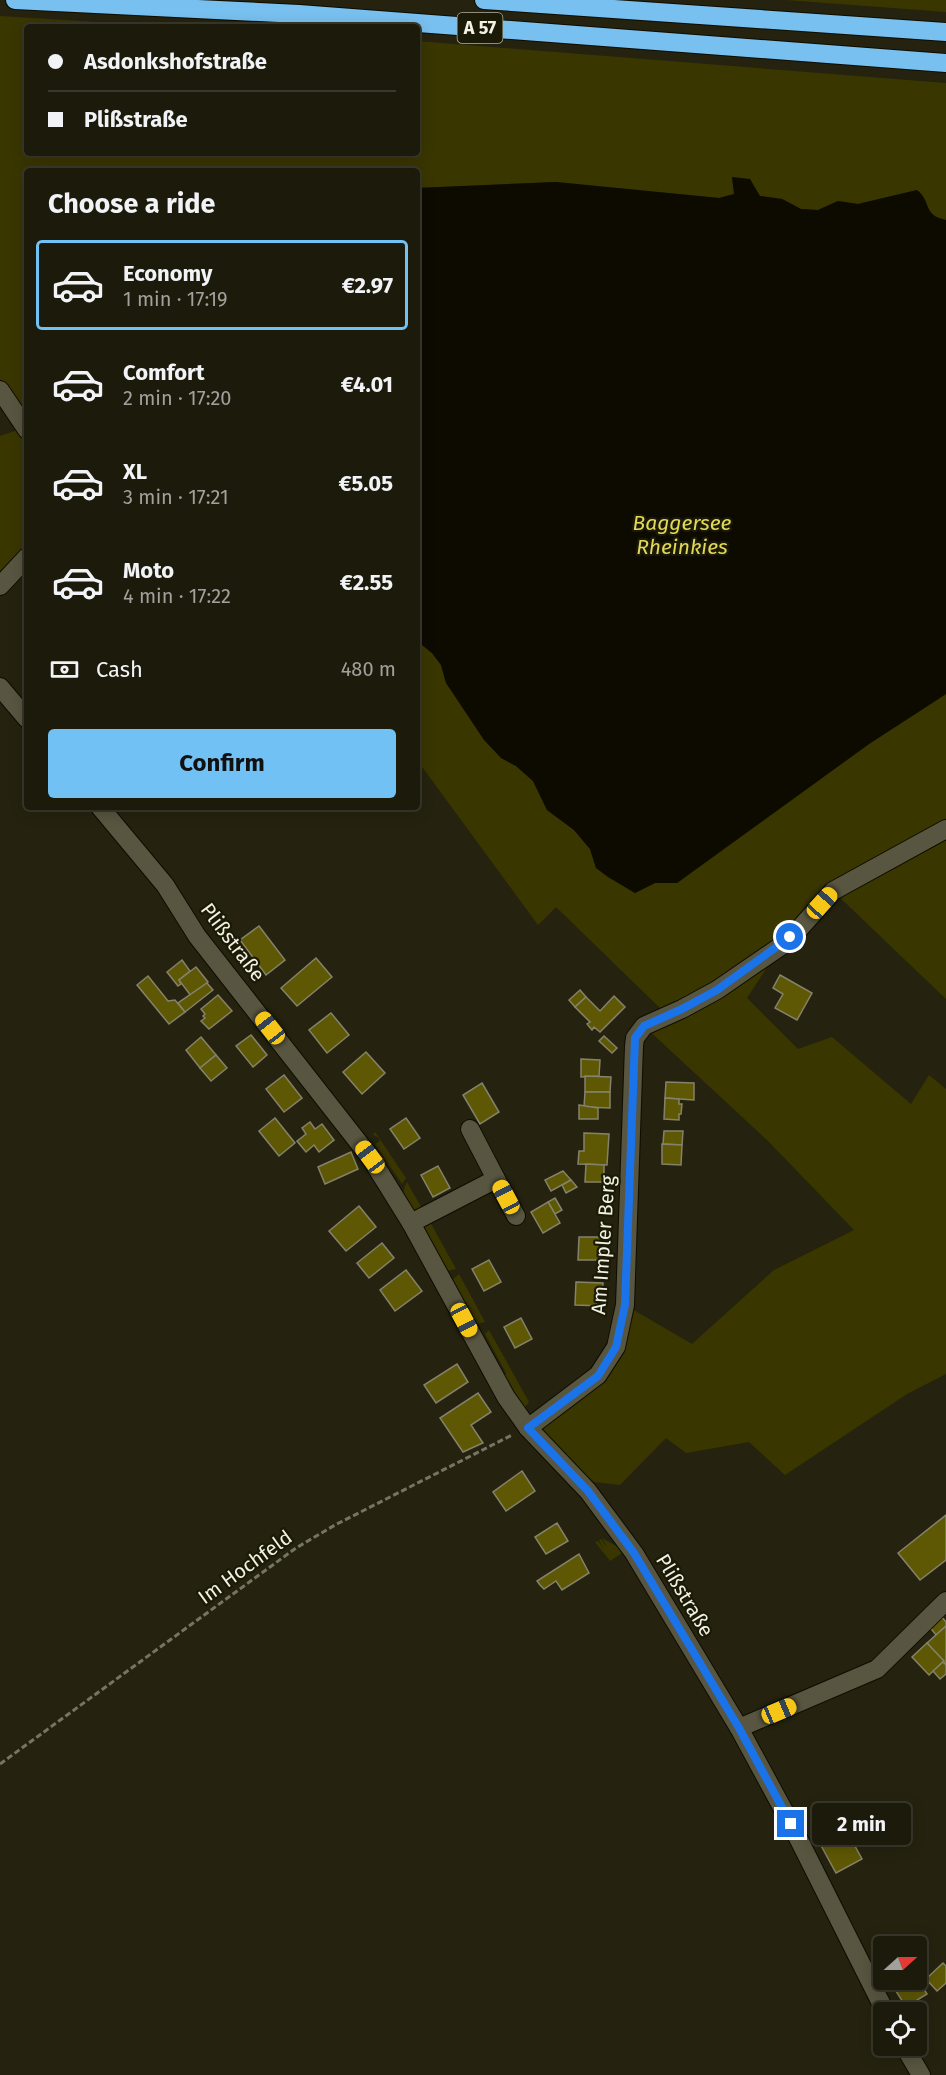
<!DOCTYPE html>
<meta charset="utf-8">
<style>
:root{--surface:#1c1a0b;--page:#252314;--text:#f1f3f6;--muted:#a0a19d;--line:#3a382c;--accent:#71c1f5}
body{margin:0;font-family:"Fira Sans",sans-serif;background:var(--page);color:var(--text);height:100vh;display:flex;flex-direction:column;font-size:22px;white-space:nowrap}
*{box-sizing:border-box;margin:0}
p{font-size:20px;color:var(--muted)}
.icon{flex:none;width:33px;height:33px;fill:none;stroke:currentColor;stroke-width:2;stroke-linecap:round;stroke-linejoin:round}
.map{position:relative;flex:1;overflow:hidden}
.drawer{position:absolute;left:24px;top:168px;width:396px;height:642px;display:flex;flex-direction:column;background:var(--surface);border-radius:6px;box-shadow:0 3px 15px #0003,0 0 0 2px var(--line)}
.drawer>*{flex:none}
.top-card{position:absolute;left:24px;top:24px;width:396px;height:132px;border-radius:6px;box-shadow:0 3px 15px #0003,0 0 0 2px var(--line);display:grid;align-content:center;height:132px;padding:0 24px;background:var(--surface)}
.needle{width:39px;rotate:69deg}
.controls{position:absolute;left:873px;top:1936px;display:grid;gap:12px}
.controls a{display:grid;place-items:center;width:54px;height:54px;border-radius:6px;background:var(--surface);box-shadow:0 3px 15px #0003,0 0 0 2px var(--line);font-size:30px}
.end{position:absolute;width:27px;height:27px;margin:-14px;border:8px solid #1a73e8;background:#fff;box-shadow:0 0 0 3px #fff}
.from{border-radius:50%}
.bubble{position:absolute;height:42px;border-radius:6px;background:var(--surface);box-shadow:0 3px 15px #0003,0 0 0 2px var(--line);font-size:20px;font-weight:700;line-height:42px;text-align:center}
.car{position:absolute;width:18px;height:36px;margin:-18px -9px;border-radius:8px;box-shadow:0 0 4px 2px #0007;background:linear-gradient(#f5c518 24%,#345 0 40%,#f5c518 0 76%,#345 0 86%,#f5c518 0)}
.top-card b{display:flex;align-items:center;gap:21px;height:57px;font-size:22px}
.top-card b+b{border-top:2px solid var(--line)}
.top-card i{width:15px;height:15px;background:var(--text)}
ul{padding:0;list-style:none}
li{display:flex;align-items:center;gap:18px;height:90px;margin:0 12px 9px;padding:0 12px;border:3px solid transparent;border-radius:6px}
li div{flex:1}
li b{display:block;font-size:22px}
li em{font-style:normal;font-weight:700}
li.on{border-color:var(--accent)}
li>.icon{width:54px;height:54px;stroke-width:1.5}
h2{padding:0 24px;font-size:27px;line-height:72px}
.pay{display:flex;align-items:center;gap:15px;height:66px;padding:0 24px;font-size:22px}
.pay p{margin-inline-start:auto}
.button{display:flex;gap:12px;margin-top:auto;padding:12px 24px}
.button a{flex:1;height:69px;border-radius:6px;background:var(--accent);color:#111;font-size:24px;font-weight:700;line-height:69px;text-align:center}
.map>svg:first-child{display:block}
</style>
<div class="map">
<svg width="946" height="2075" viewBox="0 0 946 2075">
<rect width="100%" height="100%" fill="#25230f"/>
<g fill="#3a3600">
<path d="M786,0H946V12Z"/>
<path d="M0,16L178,27H27V153H417V41L946,83V220C922,215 932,202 917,190L858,204L838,201L818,210L801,209L782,199L760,196L732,178L735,194L719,198L556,182L417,188V171H27V421L0,380Z"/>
<path d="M18,430L27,445V550L0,577V436Z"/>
<path d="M417,641L432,653L441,665L446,683L501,758L516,766L533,781L547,810L574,830L590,849L596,868L635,893L655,883H677L869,744L946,694V999L833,891L762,953L736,971L662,1010L556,907L538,925L417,760Z"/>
<path d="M781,946L747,998L798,1049L832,1037L911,1104L929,1075L946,1089V1374L907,1394L785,1475L749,1442L686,1453L666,1438L620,1485L594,1482L528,1428L598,1375L625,1305L692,1344L774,1270L854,1230L768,1141L644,1026Z"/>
<path d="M375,1132L406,1178L402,1184L375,1144L380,1141L378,1137L373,1135Z"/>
<path d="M407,1182L424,1212H413C406,1201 400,1194 407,1182Z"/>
<path d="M429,1220L456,1269L446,1271L423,1228L424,1224Z"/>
<path d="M459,1274L485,1322L474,1325L451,1281Z"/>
<path d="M489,1330L529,1402L522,1411L504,1379L506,1373L485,1334Z"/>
<path d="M602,1538L625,1551L610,1561L595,1542L598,1541L604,1549L599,1540L601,1539L607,1547Z"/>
</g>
<path fill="#0d0a00" d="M732,177L750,179L760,196L782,199L801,209L818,210L838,201L858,204L917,190C932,202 922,215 946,220V694L869,744L677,883H655L635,893L608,877L596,868L590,849L574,830L547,810L533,781L516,766L501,758L484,740L446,683L441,665L432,653L417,641V188L556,182L719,198L734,194Z"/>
<g fill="#5e5805" stroke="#84826b" stroke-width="1.5">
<path d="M259,926L285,960L266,975L240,940Z"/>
<path d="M316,958L332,977L297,1006L281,988Z"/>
<path d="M182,960L190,971L179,980L181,984L178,986L167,972Z"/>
<path d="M196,967L208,982L191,996L179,980Z"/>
<path d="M780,975L812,993L797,1020L775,1008L783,994L773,988Z"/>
<path d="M148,976L168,1001L175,1000L185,1012L169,1024L137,985Z"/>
<path d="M207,983L213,990L185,1012L178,1003Z"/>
<path d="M580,990L586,997L575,1007L569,1000Z"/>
<path d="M218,995L232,1011L209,1029L201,1021L205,1018L203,1016L205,1014L201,1009Z"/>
<path d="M614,996L625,1007L600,1032L594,1027L592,1030L587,1024L590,1022L575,1007L586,997L600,1011Z"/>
<path d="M331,1013L349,1035L327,1053L309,1030Z"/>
<path d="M251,1035L267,1055L253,1067L236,1046Z"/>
<path d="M604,1036L617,1048L612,1053L599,1041Z"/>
<path d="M201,1037L216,1055L200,1068L186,1050Z"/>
<path d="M366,1052L385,1073L362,1094L343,1072Z"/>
<path d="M216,1055L227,1068L211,1081L200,1068Z"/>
<path d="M581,1059L600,1060L599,1076L581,1077Z"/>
<path d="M284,1075L302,1098L284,1112L266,1089Z"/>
<path d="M585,1076L611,1077L610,1092H585Z"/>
<path d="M666,1082L694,1083V1100L665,1098Z"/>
<path d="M482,1083L499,1112L480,1124L463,1095Z"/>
<path d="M585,1092H610V1108L584,1107Z"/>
<path d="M665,1098L679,1099V1104H682L681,1114H679V1120L664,1119Z"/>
<path d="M579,1105L598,1108V1119H579Z"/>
<path d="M275,1118L295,1143L279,1156L259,1131Z"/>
<path d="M406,1118L420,1138L404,1149L390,1129Z"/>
<path d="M310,1122L315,1129L322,1124L334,1140L319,1152L314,1145L306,1152L297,1141L306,1134L302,1128Z"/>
<path d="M664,1131H683L682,1145L663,1144Z"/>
<path d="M584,1133L609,1134L607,1165L578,1164L579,1151H584Z"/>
<path d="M662,1144L682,1145L681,1165L662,1164Z"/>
<path d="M351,1152L358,1169L325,1184L318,1167Z"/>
<path d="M586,1164L604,1165V1182H585Z"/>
<path d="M438,1166L450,1188L433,1197L421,1175Z"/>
<path d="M563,1171L571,1180L551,1191L545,1180Z"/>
<path d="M571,1180L577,1187L566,1193L562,1185Z"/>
<path d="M555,1198L562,1210L555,1214L548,1202Z"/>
<path d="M548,1202L560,1223L543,1233L531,1212Z"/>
<path d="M359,1206L376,1227L346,1251L329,1231Z"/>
<path d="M579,1237H606L605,1260H578Z"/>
<path d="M382,1243L394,1258L369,1278L357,1263Z"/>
<path d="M489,1260L501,1282L484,1291L472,1269Z"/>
<path d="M406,1270L422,1291L395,1311L380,1290Z"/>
<path d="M576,1282L603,1283L602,1306L575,1305Z"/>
<path d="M521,1318L532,1339L515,1348L504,1327Z"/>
<path d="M457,1364L468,1382L436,1403L424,1385Z"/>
<path d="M478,1393L491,1412L471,1425L483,1443L463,1452L440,1418Z"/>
<path d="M522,1471L535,1491L506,1511L493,1492Z"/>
<path d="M946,1515V1560L920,1580L898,1553Z"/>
<path d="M557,1523L568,1541L546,1554L535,1537Z"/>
<path d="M579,1554L589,1573L562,1590L556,1581L544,1589L540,1585L537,1581Z"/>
<path d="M941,1616L946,1622V1626L936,1635L929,1626Z"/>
<path d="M946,1626V1665L927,1643Z"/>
<path d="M927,1643L944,1661L929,1675L912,1657Z"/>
<path d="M943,1662L946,1665V1674L940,1679L933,1671Z"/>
<path d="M844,1826L862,1859L836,1873L818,1840Z"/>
<path d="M916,1942L923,1955L916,1959V1947H908Z"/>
<path d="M943,1963L946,1966V1983L937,1991L926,1979Z"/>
<path d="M916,1976L927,1994L906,2007L889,1980H916Z"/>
</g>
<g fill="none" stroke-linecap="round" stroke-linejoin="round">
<g stroke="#0e0c00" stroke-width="20">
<g id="minor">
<path d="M0,390L27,430"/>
<path d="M0,586L27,557"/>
<path d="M0,687L27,719"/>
<path d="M100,807L165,885L197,936L370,1157L411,1223L506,1397L528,1428L588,1491L634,1553L739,1728L791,1824L886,2013"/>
<path d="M496,1179L516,1216"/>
<path d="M411,1223L496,1179L470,1129"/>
<path d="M528,1428L598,1375L616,1347L625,1305L634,1046L635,1038L644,1026L682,1009L717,990L781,946L800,928L833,891L946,829"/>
<path d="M739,1728L877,1669L946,1601"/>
<path d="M904,2046L921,2075"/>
</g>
</g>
<g stroke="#0e0c00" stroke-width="20">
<g id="highway">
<path d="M15,0L299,14L946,63"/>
<path d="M484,0L946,32"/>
</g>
</g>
<path stroke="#767564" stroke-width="3" stroke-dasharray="6 3" stroke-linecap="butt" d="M0,1764L296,1548L335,1525L512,1435"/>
<use href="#minor" stroke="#585640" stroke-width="18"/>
<use href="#highway" stroke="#78c0ef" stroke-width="18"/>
</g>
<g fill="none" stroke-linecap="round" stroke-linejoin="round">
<path stroke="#1a73e8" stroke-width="8" d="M790,937L717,990L682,1009L644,1026L635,1038L625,1305L616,1347L598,1376L528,1428L588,1491L634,1553L739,1728L791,1824"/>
</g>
<g text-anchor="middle" stroke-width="4.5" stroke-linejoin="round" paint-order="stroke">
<rect fill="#1b1a06" stroke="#b1b0a1" stroke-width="1.5" x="457.5" y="13" width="45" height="30" rx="4.5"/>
<g font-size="18" font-weight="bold" fill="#f1f1e4">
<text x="480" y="34">A 57</text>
</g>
<g font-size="20" fill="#f1f1e4" stroke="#1b1a06">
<text transform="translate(233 942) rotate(53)" y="7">Plißstraße</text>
<text transform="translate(603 1245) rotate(-86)" y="7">Am Impler Berg</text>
<text transform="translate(245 1567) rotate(-36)" y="7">Im Hochfeld</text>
<text transform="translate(685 1595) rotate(59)" y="7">Plißstraße</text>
</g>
<g font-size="21" font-style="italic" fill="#e2d859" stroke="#1b1a06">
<text x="682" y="530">Baggersee<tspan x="682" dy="24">Rheinkies</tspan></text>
</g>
</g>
</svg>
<div class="controls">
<a><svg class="needle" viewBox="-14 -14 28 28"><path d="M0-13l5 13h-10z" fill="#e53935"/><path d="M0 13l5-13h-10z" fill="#a0a19d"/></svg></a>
<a><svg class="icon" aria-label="locate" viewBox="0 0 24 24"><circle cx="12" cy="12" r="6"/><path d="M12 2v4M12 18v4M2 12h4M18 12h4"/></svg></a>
</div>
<i class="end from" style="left:790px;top:937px"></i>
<i class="end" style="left:791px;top:1824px"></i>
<div class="bubble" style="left:812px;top:1803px;width:99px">2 min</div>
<i class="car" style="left:822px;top:903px;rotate:42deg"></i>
<i class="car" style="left:270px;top:1028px;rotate:322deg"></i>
<i class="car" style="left:370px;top:1157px;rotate:323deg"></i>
<i class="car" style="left:506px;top:1197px;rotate:332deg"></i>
<i class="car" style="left:464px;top:1320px;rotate:152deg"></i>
<i class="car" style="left:779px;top:1711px;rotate:67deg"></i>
<div class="top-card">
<b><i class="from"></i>Asdonkshofstraße</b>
<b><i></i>Plißstraße</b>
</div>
<section class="drawer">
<h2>Choose a ride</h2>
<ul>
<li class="on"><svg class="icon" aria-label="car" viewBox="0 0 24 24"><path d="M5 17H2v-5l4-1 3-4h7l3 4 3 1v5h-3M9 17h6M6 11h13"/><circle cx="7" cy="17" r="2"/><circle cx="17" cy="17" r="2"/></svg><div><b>Economy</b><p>1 min · 17:19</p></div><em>€2.97</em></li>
<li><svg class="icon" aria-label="car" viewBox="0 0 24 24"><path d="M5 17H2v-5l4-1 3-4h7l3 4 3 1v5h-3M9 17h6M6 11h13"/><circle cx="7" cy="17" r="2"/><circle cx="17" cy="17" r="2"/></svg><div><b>Comfort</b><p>2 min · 17:20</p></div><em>€4.01</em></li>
<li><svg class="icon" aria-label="car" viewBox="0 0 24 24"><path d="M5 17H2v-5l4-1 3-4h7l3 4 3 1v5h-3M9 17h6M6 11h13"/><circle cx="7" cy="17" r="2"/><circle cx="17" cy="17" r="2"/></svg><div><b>XL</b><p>3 min · 17:21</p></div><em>€5.05</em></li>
<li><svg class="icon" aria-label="car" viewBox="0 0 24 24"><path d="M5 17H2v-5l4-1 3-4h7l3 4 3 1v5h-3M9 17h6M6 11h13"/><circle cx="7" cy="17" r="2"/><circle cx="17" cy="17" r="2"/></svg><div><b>Moto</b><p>4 min · 17:22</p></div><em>€2.55</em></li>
</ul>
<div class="pay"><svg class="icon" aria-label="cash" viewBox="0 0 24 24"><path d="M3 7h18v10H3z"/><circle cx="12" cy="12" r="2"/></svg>Cash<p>480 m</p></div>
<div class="button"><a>Confirm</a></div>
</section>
</div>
